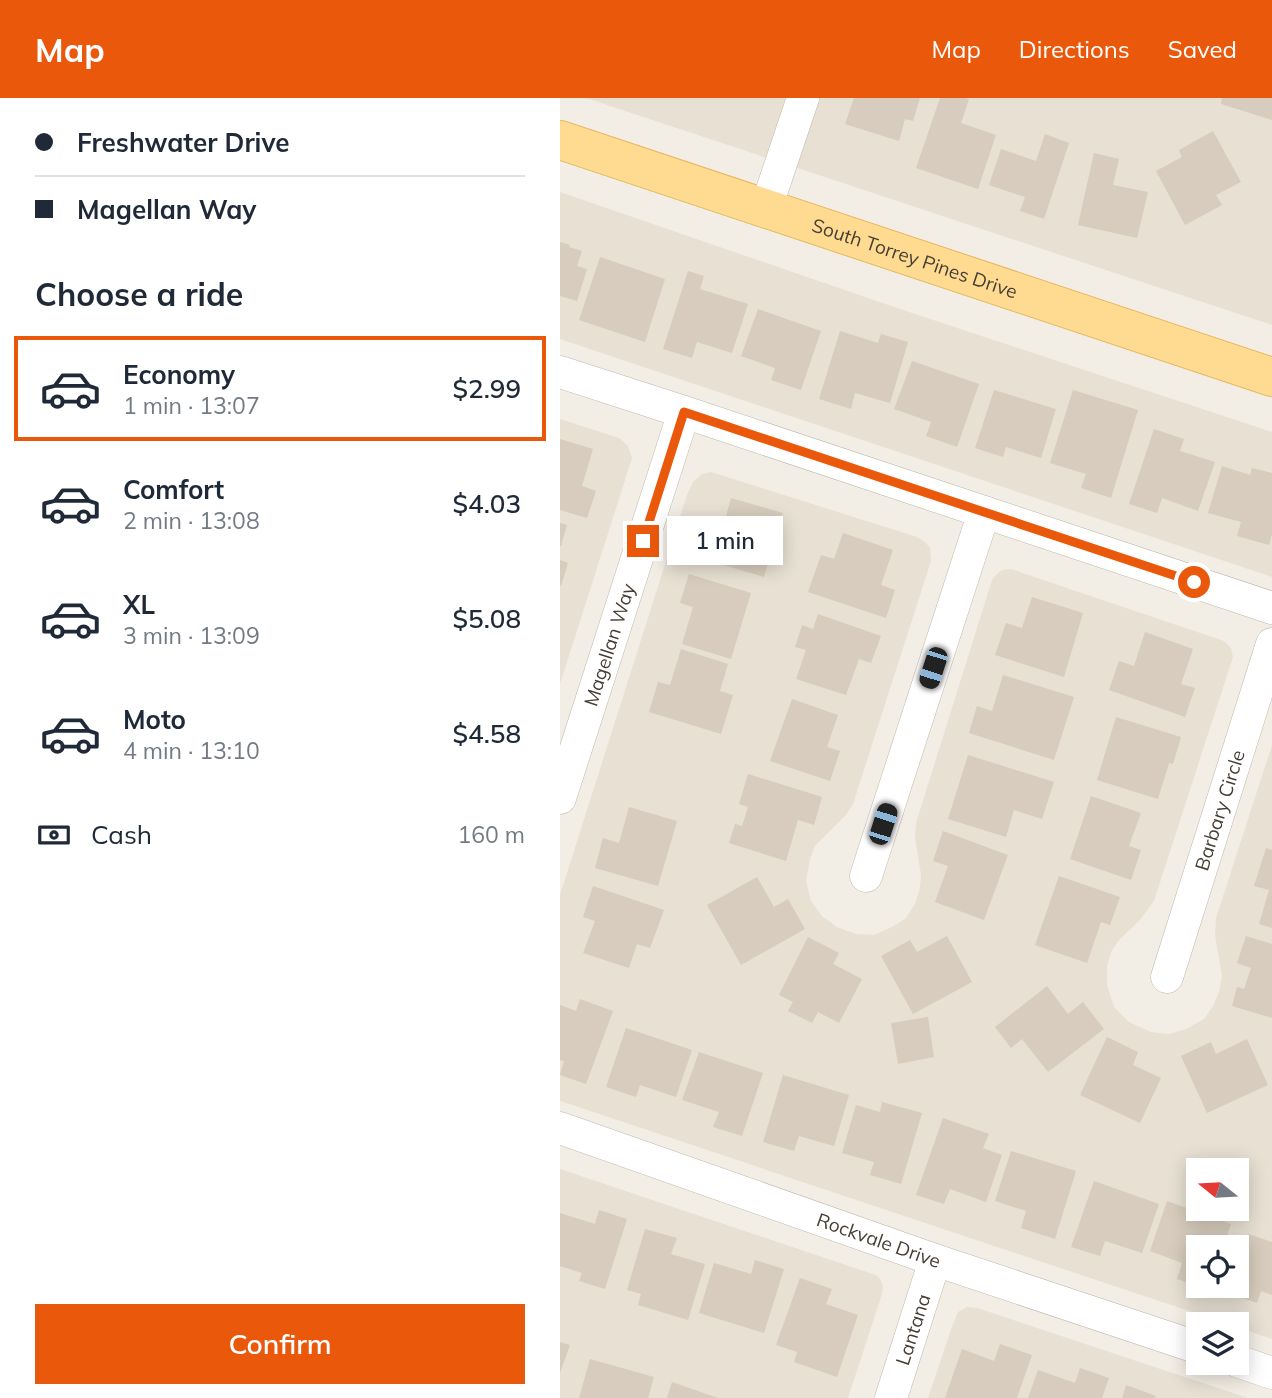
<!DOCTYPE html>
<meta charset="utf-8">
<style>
:root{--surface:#fff;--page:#f6f6f7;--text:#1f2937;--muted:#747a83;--line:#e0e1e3;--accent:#ea580c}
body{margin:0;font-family:Mulish,sans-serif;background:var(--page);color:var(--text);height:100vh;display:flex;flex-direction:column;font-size:26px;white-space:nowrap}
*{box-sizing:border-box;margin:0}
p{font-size:23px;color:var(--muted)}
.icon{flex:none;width:38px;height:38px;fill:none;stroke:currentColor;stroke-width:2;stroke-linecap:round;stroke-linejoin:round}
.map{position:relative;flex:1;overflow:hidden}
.panel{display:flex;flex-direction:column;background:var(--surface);width:560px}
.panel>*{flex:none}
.top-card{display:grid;align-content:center;height:154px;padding:0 35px;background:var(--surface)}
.needle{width:46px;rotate:288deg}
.controls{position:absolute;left:626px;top:1060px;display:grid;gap:14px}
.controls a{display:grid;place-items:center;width:63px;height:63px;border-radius:0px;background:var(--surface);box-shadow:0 4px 18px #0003;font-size:35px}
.end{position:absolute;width:32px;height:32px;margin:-16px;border:9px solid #ea580c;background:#fff;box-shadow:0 0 0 4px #fff}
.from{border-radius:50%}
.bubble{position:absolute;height:49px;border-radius:0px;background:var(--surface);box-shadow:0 4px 18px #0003;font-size:23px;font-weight:600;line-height:49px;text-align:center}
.car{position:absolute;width:21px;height:42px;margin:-21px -10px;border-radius:9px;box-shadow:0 0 5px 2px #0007;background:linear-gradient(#222 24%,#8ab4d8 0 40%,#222 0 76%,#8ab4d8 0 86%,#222 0)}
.top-card b{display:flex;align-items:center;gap:24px;height:66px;font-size:26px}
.top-card b+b{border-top:2px solid var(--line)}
.top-card i{width:18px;height:18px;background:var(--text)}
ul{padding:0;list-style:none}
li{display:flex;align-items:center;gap:21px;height:105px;margin:0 14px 10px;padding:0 21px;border:4px solid transparent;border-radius:0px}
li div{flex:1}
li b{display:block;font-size:26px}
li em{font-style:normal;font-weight:600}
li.active{border-color:var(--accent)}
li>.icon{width:63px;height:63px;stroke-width:1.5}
h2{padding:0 35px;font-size:32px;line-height:84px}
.pay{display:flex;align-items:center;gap:18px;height:77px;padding:0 35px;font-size:26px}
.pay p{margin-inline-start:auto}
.action{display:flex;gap:14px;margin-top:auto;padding:14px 35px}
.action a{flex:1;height:80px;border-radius:0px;background:var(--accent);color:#fff;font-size:28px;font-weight:600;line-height:80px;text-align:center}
header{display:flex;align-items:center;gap:42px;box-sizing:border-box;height:98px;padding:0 35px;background:var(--accent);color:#fff}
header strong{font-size:33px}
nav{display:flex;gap:38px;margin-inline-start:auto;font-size:24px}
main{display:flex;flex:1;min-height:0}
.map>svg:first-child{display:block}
</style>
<header>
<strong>Map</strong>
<nav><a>Map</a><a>Directions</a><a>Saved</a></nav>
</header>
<main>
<section class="panel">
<div class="top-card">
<b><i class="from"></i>Freshwater Drive</b>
<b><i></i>Magellan Way</b>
</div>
<h2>Choose a ride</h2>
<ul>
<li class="active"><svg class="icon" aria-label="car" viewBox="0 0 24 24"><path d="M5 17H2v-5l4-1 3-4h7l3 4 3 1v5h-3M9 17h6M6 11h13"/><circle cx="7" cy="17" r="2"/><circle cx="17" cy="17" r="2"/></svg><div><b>Economy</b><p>1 min · 13:07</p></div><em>$2.99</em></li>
<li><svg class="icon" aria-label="car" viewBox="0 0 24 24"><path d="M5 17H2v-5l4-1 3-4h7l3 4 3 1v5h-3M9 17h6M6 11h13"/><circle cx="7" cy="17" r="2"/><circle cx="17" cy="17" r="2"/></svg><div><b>Comfort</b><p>2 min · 13:08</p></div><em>$4.03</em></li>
<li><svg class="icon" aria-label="car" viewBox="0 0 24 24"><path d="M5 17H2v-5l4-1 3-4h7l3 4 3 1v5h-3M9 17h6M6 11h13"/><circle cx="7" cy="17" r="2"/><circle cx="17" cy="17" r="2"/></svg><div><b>XL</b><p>3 min · 13:09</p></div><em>$5.08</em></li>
<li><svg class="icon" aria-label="car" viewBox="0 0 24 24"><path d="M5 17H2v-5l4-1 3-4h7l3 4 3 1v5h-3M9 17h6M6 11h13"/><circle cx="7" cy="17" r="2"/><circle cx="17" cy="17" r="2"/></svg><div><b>Moto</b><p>4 min · 13:10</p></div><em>$4.58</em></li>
</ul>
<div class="pay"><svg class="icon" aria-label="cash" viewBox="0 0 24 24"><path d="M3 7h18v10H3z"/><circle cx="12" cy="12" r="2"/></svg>Cash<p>160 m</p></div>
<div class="action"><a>Confirm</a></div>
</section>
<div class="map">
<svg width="712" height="1300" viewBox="0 0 712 1300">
<rect width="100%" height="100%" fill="#f3eee5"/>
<g fill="#e7e0d3" fill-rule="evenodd">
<path d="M26,0H712V227Z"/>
<path d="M0,94L346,213L712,334V479L0,241Z"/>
<path d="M0,321L59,340L68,348L72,360L0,586Z"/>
<path d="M151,374L357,439L365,444L370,450L371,463L293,706L285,718L255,748L250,761L246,783L251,803L262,818L277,829L296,836L314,837L332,829L346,820L355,806L360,790L361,777L355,739L356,725L432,482L437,476L442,472L451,471L664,543L671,550L673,559L594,803L580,822L559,842L551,854L547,868V887L554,909L569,924L591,934L609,936L626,931L644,921L653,908L659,894L662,878L655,837L656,820L712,647V1241L677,1229V1227H671L0,1003V797L127,397L133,384L142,376ZM639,1073H677V1111H639ZM639,1150H677V1188H639Z"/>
<path d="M0,1071L316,1177L320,1181L323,1188L322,1196L288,1300H0Z"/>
<path d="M407,1209L417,1210L688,1300H368L393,1226L398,1214Z"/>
</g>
<g fill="#d7ccbd">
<path d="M294,0H360L353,23L345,21L339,43L285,26Z"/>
<path d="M380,0H405L409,1L401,25L436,37L418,91L356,70Z"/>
<path d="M662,0H712V22L661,6Z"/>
<path d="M653,33L681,84L656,97L662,107L625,127L596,73L622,59L619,52Z"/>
<path d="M485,36L509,45L484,121L460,113L465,99L429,87L441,51L476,63Z"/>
<path d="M534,55L559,61L553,87L588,94L577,140L518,127Z"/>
<path d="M0,144L10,147L9,149L22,153L17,168L27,171L17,203L0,198Z"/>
<path d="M40,159L105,181L85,244L19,222Z"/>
<path d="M128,173L144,178L140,191L188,206L172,255L137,244L132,260L103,251Z"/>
<path d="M198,211L261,233L241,292L211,282L215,270L181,258Z"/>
<path d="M280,233L318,245L321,236L348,244L330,305L295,295L291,311L259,301Z"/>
<path d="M352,263L419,286L397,349L366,338L371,324L334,311Z"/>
<path d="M434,292L496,311L481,360L446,349L443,359L415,350Z"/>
<path d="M513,292L578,312L551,400L521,390L526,376L490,365Z"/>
<path d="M594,331L624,341L620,353L655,364L638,413L602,400L597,415L569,406Z"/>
<path d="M0,341L33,351L22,388L36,393L27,420L0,412Z"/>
<path d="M662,368L690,377L692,370L712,375V436L709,447L677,438L681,424L648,415Z"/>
<path d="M171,400L223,415L204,479L136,459L146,424L163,429Z"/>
<path d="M0,425L7,427L1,448H0Z"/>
<path d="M283,435L333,452L321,487L335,492L326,520L248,494L261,457L274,461Z"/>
<path d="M0,462L8,465L1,488L0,487Z"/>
<path d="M129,476L191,495L171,561L122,546L133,509L120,505Z"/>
<path d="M472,499L523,515L504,579L435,557L446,525L462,530Z"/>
<path d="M258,516L321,538L311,565L299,561L286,597L236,581L246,552L235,549L242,527L253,531Z"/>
<path d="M585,534L633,551L621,586L635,590L625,619L549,592L559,563L574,568Z"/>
<path d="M121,551L168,566L160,593L173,597L161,636L89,614L98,584L110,587Z"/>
<path d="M443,577L514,599L494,662L409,635L417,608L432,613Z"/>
<path d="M232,601L278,617L267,649L280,653L270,683L210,663Z"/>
<path d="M556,619L621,639L613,666L609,665L598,701L537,682Z"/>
<path d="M408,657L494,684L482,721L454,712L446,739L388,721Z"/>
<path d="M188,676L262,699L254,727L238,722L226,763L169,745L175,726L182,728L188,709L179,706Z"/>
<path d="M531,698L581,715L569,748L581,752L571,782L510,761Z"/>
<path d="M69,709L117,723L98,788L35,770L43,740L59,745Z"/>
<path d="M383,733L448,757L424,822L375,804L388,768L373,763Z"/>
<path d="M706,750L712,752V830L699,826L709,792L694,788Z"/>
<path d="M499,778L560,799L550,827L541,824L527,865L475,847Z"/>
<path d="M197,779L214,809L228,801L245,831L181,867L147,807Z"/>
<path d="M33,788L104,812L90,850L77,846L69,870L23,855L35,823L23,819Z"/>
<path d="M387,838L412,884L353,916L321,858L350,842L357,854Z"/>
<path d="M686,838L712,846V920L672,908L677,889L684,891L691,870L677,865Z"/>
<path d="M248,839L279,855L273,866L302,881L279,925L258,914L252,925L228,913L233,904L219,897Z"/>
<path d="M487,888L508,916L523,904L544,931L488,974L462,941L451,950L435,929Z"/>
<path d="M20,901L53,913L26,986L0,977L4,963L0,962V907L16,913Z"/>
<path d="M368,919L374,959L338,966L331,925Z"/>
<path d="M66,930L132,952L116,999L80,987L76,999L46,989Z"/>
<path d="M547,939L578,954L573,967L601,980L580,1025L520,997Z"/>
<path d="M687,941L708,987L647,1015L621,958L651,944L656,956Z"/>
<path d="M139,954L203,975L182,1038L153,1029L159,1014L122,1002Z"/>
<path d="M223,977L289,997L274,1048L239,1038L234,1053L203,1044Z"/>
<path d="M322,1004L362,1015L341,1086L310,1077L314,1064L282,1055L296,1007L320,1014Z"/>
<path d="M383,1020L429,1036L423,1050L442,1057L426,1104L390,1091L384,1106L356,1097Z"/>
<path d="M451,1053L516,1073L495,1141L461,1130L466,1113L435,1103Z"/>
<path d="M534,1083L599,1106L582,1155L545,1143L540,1158L511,1149Z"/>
<path d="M607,1103L671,1126L663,1150H639V1188H650L648,1192L617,1181L622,1165L590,1153Z"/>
<path d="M39,1112L67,1121L45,1191L19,1183L22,1175L0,1168V1115L35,1126Z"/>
<path d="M85,1131L117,1140L111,1156L145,1166L128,1222L78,1207L81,1196L67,1192Z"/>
<path d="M688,1136L712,1144V1197L701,1193L697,1205L668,1195L670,1188H677V1168Z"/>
<path d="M195,1162L224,1171L204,1235L139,1215L154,1165L191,1176Z"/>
<path d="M240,1180L272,1191L266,1206L298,1217L277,1279L234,1264L237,1254L216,1247Z"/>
<path d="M0,1244L10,1247L0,1275Z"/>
<path d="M440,1246L472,1257L457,1300H385L402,1251L434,1263Z"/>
<path d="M30,1261L94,1279L88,1300H19Z"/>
<path d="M520,1270L549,1280L542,1300H468L478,1272L515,1285Z"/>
<path d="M112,1284L158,1300H107Z"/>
<path d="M566,1287L596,1298L595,1300H562Z"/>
</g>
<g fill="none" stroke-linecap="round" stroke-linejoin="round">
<g stroke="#c1b8ab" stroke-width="33">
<g id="minor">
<path d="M206,110L243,0"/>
<path d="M0,274L124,314L712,510"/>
<path id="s1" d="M0,700L124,314"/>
<path d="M306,778L424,414"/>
<path id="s2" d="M607,879L712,546"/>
<path id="s3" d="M0,1030L375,1162L639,1250"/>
<path d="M677,1263L712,1275"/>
<path id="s4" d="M331,1300L375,1162"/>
</g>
</g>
<g stroke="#e4b861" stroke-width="40">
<g id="major">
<path id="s5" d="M0,42L712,279"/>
</g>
</g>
<use href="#minor" stroke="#fff" stroke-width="32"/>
<use href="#major" stroke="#ffdb92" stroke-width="38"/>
</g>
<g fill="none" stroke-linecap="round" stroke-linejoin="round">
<path stroke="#ea580c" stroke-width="9" d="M83,443L124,314L634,484"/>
</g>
<g text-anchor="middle" stroke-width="5" stroke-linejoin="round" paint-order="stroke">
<g font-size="19" fill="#453e35" stroke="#fff">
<text dy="7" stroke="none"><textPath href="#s5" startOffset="374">South Torrey Pines Drive</textPath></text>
<text dy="7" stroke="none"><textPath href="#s1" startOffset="161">Magellan Way</textPath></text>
<text dy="7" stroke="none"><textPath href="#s2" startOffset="175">Barbary Circle</textPath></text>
<text dy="7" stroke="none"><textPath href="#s3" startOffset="338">Rockvale Drive</textPath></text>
<text dy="7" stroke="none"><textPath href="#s4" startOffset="72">Lantana</textPath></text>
</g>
</g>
</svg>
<div class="controls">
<a><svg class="needle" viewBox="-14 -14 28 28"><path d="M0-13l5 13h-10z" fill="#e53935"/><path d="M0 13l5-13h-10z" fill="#747a83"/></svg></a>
<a><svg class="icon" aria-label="locate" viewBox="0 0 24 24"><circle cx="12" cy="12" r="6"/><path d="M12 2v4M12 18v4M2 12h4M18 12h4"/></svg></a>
<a><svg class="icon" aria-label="layers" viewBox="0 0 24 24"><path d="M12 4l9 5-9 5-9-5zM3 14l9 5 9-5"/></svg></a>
</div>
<i class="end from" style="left:634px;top:484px"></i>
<i class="end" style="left:83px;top:443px"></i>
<div class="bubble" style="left:107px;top:418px;width:116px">1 min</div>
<i class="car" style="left:373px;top:570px;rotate:198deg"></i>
<i class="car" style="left:323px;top:726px;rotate:18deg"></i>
</div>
</main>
